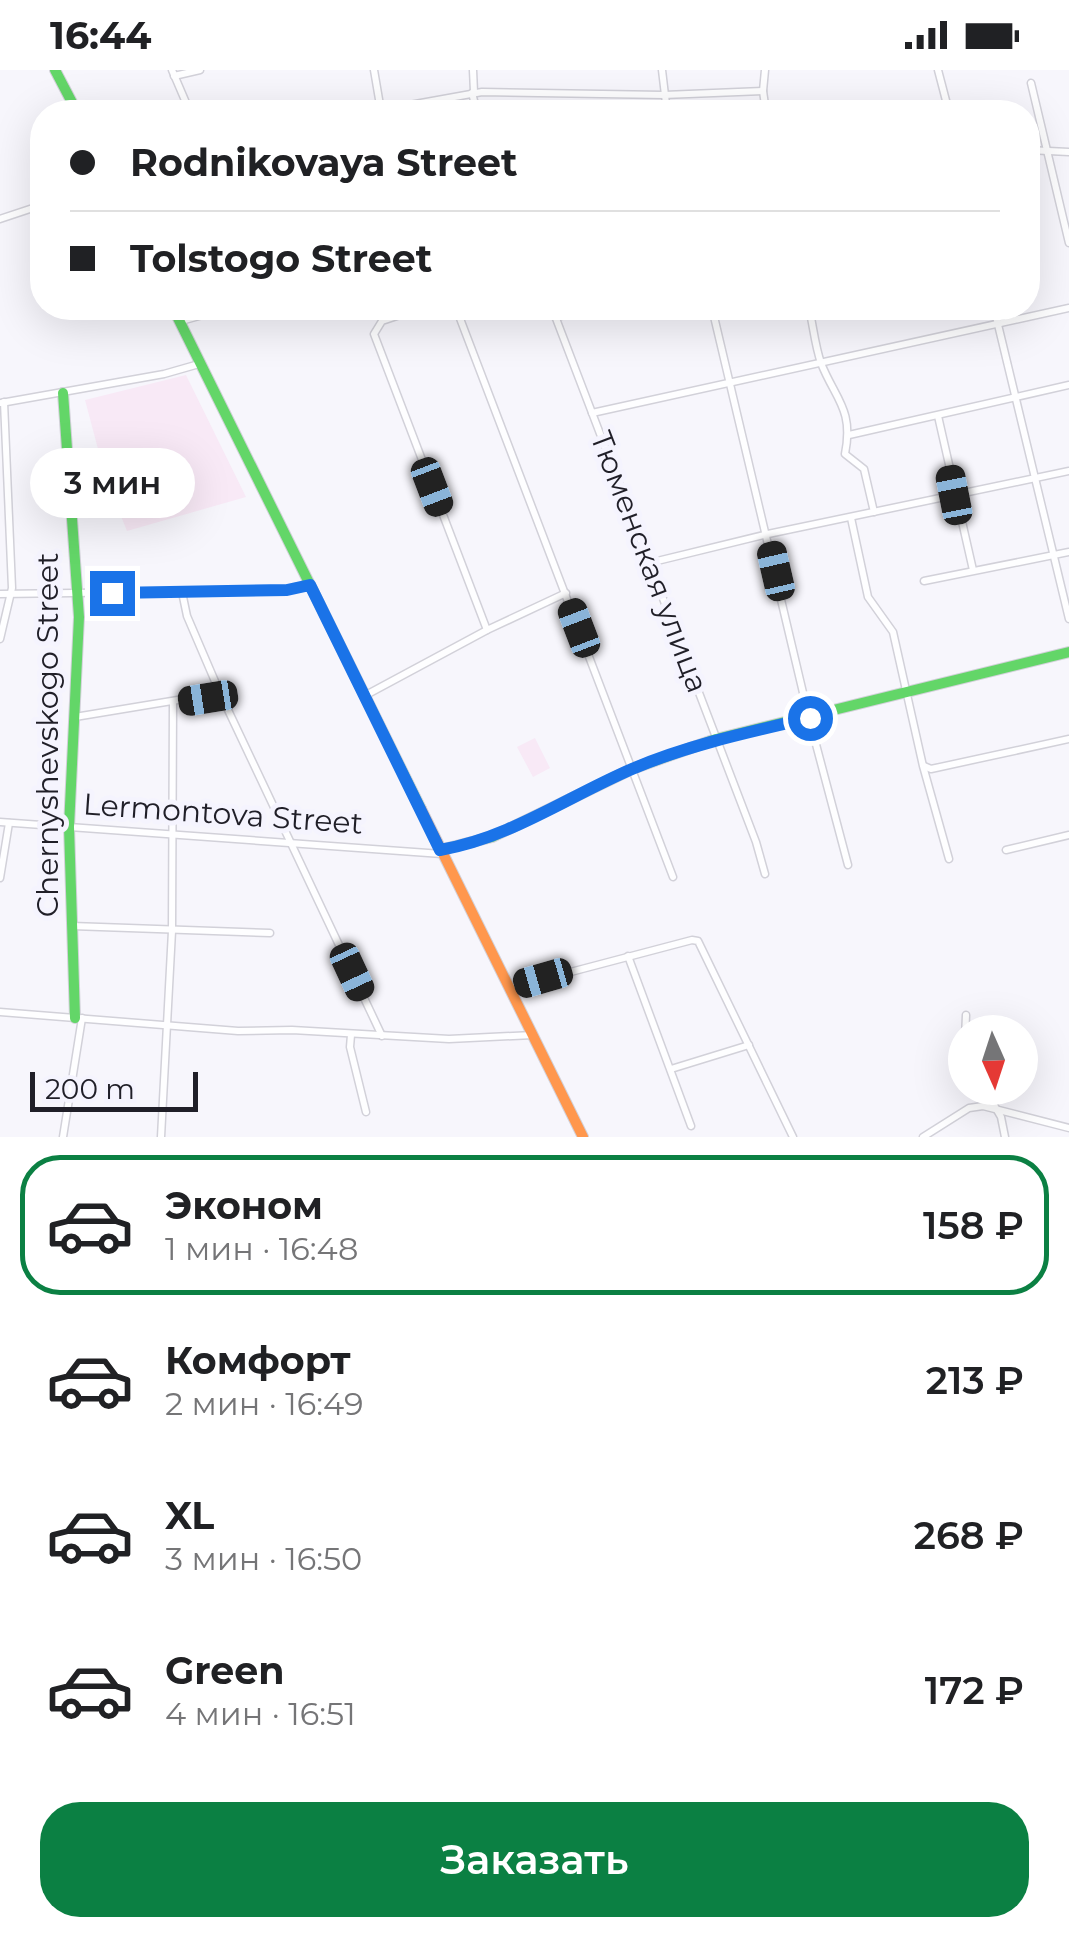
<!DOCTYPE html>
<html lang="ru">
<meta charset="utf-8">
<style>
:root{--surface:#fff;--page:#f2f2f2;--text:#202124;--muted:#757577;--line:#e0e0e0;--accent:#0b8043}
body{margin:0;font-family:Montserrat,sans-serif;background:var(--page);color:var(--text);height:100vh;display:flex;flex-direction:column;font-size:38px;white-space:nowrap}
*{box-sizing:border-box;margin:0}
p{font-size:32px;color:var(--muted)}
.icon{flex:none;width:55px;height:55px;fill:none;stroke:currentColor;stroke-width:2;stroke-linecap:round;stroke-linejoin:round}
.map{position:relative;height:1067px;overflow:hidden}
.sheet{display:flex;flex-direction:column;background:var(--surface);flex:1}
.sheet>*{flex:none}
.hud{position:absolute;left:30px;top:30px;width:1010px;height:220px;border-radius:40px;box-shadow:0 10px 40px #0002;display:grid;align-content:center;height:220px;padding:0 40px;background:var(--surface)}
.needle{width:65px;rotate:177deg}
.buttons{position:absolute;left:948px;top:945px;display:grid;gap:20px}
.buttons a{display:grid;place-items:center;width:90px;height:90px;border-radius:50%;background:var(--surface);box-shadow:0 10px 40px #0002;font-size:50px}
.scale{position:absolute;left:30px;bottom:25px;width:168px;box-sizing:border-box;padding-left:10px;border:5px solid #201f28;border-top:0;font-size:28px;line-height:35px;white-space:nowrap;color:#201f28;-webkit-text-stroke:8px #f5f4fe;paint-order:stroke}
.end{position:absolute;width:45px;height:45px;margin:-22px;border:12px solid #1a73e8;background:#fff;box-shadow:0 0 0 5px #fff}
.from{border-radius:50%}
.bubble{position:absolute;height:70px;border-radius:35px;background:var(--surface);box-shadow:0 10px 40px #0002;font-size:32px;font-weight:600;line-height:70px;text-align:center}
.car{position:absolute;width:30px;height:60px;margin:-30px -15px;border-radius:12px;box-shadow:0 0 8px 2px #0007;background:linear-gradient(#222 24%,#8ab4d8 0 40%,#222 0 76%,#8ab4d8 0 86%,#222 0)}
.hud b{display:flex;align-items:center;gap:35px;height:95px;font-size:38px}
.hud b+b{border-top:2px solid var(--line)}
.hud i{width:25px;height:25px;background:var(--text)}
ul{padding:18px 0 0;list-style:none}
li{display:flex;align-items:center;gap:30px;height:140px;margin:0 20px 15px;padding:0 20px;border:5px solid transparent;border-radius:40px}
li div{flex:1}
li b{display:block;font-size:38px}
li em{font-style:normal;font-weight:600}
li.on{border-color:var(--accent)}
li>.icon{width:90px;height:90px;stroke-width:1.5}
.primary-button{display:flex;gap:20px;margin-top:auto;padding:20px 40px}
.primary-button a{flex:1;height:115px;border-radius:40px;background:var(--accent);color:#fff;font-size:40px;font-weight:600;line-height:115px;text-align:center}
.status{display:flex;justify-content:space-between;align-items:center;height:70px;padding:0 50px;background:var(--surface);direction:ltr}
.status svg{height:28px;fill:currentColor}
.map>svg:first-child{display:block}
</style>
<div class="status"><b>16:44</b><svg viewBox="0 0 49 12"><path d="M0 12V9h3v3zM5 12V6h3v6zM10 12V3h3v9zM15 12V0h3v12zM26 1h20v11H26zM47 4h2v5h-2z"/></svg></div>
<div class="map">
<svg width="1069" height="1067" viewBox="0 0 1069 1067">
<rect width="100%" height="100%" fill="#f7f6fc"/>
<g fill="#f8e9f6">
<path d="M186,305L246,427L127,461L106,409L85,330Z"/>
<path d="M535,668L550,698L533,707L517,677Z"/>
</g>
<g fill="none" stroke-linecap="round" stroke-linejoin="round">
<g stroke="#d2d1d9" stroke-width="9">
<g id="street">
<path d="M172,0L190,42"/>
<path d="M374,0L381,41"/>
<path d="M473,0L474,22"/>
<path d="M662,0L667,42"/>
<path d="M765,0L763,21L766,42"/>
<path d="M938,0L949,42"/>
<path d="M174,6L200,0"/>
<path d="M1031,13L1069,173"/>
<path d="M472,23L477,42"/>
<path d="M371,42L482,22L664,25L763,21"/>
<path d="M1028,80L1069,82"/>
<path d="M0,149L42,135"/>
<path d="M421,238L382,251L374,264L487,560"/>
<path d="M456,238L673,807"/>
<path d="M552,238L756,772L765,804"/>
<path d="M712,238L809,648L848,795"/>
<path d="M809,238C813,255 815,276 821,293C835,329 854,339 845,384L864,399L874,442"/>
<path d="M994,238L1069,549"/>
<path d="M555,247L600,238"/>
<path d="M181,251L228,238"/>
<path d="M1,333L164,304L199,294"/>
<path d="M592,343L1069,238"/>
<path d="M938,346L973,500"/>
<path d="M849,365L1069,315"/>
<path d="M851,448L868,527L893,562L923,696L949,789"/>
<path d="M649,493L768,464L1069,401"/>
<path d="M924,511L1069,482"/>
<path d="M182,522L187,546L220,623L382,966"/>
<path d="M0,524L287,520L309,515"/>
<path d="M0,569L12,518L4,332"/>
<path d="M366,625L487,560L566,523"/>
<path d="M75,647L220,623"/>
<path d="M924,696L931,699L1069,669"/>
<path d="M0,752L442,784"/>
<path d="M1006,780L1069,765"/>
<path d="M0,808L9,753"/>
<path d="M72,856L270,863"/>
<path d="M628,886L691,1056"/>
<path d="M510,918L692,870L698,871L793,1067"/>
<path d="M0,942L238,961L292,960L449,969L533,965"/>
<path d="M351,965L350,977L366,1042"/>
<path d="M965,968L966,945"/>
<path d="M671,999L749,975"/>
<path d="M984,1018L1001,1047L1005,1067"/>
<path d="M63,1067L82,948"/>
<path d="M161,1067L172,861L173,633"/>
<path d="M923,1067L969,1038L983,1036L1069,1058"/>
</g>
</g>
<g stroke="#d2d1d9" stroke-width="12">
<g id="fast">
<path d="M55,0L77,42"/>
<path d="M173,238L421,739"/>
<path d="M63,323L79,547L69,757L75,948"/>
<path d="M440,780L492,767L632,699L716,669L1069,582"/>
</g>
</g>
<g stroke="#d2d1d9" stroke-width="12">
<path id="slow" d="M421,739L583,1067"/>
</g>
<use href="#street" stroke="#fefeff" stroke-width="6"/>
<use href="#fast" stroke="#63d668" stroke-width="10"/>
<use href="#slow" stroke="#ff974d" stroke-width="10"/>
</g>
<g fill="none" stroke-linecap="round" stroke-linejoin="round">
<path stroke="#1a73e8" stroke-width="12" d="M112,523L287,520L310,515L440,780C510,768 567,727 632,699C688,675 749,662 810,648"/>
</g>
<g text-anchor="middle" stroke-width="10" stroke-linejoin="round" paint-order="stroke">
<g font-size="30" fill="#201f28" stroke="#f5f4fe">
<text transform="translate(649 492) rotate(69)" y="10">Тюменская улица</text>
<text transform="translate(48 665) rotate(-90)" y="10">Chernyshevskogo Street</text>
<text transform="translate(223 744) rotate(4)" y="10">Lermontova Street</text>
</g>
</g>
</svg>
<div class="buttons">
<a><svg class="needle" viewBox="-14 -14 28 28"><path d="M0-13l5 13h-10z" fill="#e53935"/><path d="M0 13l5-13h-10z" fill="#757577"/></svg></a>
</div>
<div class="scale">200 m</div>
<i class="end from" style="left:810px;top:648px"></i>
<i class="end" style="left:112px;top:523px"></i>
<div class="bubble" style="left:30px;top:378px;width:165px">3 мин</div>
<i class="car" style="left:432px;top:417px;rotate:159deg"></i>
<i class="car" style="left:954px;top:425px;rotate:349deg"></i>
<i class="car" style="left:776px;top:501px;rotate:347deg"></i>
<i class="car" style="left:579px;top:558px;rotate:339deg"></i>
<i class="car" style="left:208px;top:628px;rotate:261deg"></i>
<i class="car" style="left:352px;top:902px;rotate:155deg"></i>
<i class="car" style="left:543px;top:908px;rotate:254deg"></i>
<div class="hud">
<b><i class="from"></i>Rodnikovaya Street</b>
<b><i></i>Tolstogo Street</b>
</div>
</div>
<section class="sheet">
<ul>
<li class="on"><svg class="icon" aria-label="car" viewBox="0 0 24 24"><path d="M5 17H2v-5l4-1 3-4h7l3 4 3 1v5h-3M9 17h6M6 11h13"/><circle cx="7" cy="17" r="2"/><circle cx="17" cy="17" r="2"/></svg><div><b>Эконом</b><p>1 мин · 16:48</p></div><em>158 ₽</em></li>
<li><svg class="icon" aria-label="car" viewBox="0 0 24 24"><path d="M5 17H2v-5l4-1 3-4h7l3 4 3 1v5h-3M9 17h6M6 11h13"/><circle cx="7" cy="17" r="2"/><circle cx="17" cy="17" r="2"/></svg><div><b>Комфорт</b><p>2 мин · 16:49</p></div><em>213 ₽</em></li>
<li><svg class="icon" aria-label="car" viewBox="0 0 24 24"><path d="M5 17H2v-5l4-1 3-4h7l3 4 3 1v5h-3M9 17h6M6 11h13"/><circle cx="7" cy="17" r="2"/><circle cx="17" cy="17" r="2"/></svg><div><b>XL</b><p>3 мин · 16:50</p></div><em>268 ₽</em></li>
<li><svg class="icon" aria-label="car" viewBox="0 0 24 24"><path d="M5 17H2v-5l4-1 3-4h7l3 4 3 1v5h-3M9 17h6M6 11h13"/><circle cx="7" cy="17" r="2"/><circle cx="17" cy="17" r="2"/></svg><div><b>Green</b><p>4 мин · 16:51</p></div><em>172 ₽</em></li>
</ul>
<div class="primary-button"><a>Заказать</a></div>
</section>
